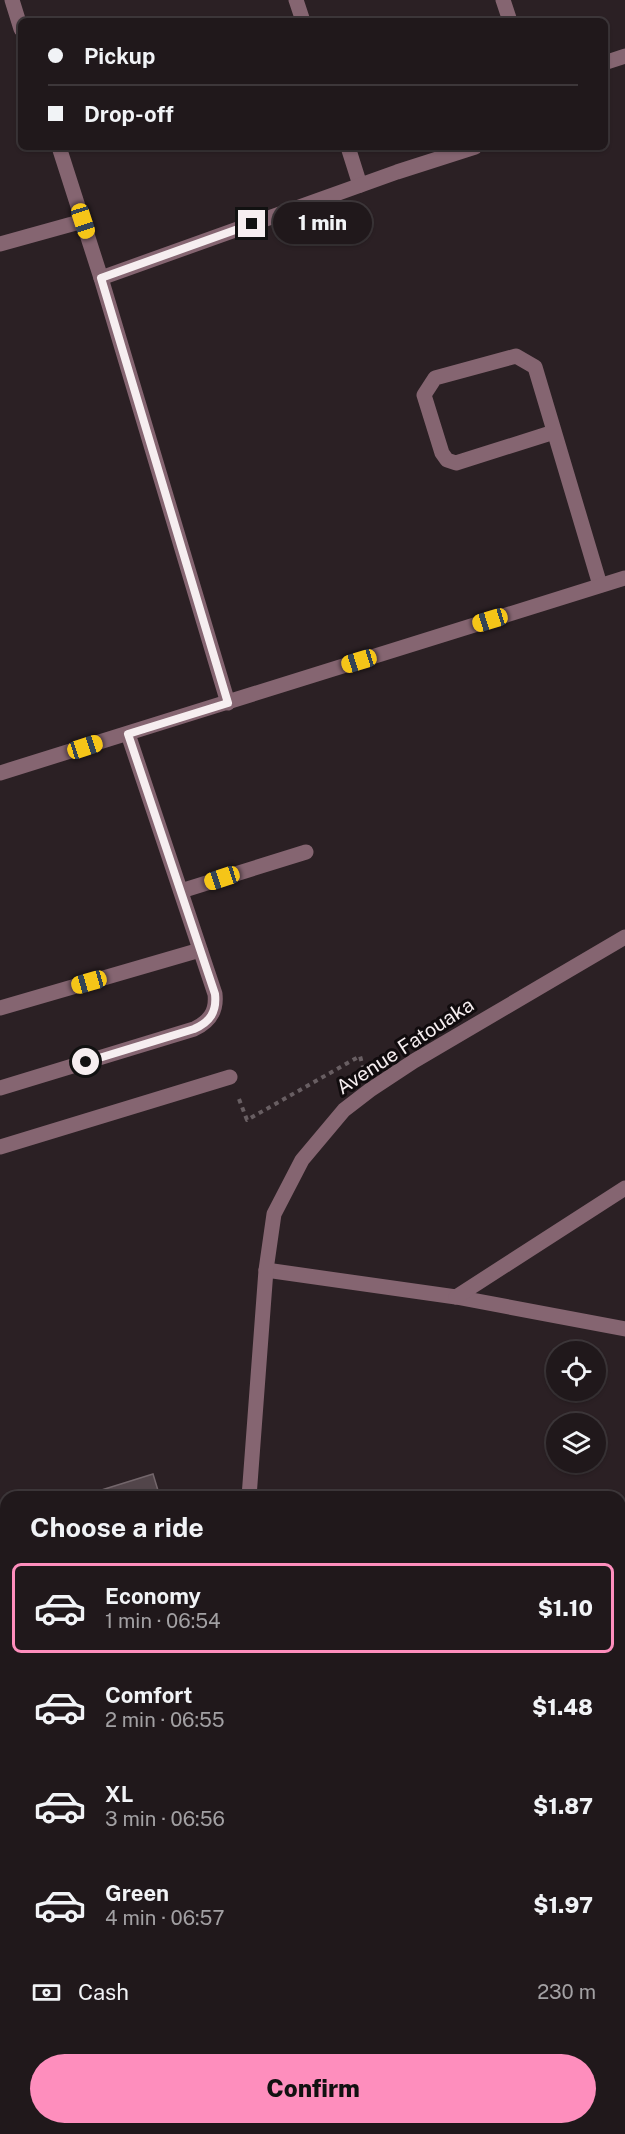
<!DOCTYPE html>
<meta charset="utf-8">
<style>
:root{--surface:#20181b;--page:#282124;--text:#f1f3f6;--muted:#a2a0a3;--line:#3d373a;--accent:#fe8ebd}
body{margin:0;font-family:"Public Sans",sans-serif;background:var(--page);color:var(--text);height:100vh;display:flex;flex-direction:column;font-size:22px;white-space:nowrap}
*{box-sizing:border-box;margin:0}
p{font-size:20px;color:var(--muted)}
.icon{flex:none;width:33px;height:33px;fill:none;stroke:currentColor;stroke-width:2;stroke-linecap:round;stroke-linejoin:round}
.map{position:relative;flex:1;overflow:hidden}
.sheet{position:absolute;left:0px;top:1491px;width:626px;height:644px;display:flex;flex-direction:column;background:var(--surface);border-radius:18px 18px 0 0;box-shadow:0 2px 4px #0004,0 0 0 2px var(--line)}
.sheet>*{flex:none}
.hud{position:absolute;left:18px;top:18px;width:590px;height:132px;border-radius:9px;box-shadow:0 2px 4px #0004,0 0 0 2px var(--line);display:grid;align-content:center;height:132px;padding:0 30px;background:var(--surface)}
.controls{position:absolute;left:546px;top:1341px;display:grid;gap:12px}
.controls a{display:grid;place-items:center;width:60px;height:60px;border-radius:50%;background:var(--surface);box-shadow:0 2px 4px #0004,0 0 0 2px var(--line);font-size:30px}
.end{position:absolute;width:27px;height:27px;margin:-14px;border:8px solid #f6eef0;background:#111;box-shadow:0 0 0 3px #111}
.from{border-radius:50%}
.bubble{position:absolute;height:42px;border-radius:21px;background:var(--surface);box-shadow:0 2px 4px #0004,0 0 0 2px var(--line);font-size:20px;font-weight:800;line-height:42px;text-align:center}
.car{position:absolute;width:18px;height:36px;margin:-18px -9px;border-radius:8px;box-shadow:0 0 4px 2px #0007;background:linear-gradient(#f5c518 24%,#345 0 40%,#f5c518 0 76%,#345 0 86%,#f5c518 0)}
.hud b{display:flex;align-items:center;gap:21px;height:57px;font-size:22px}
.hud b+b{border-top:2px solid var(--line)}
.hud i{width:15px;height:15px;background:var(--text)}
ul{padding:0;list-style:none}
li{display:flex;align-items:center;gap:18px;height:90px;margin:0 12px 9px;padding:0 18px;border:3px solid transparent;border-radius:9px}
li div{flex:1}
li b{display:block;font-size:22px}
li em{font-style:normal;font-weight:800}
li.selected{border-color:var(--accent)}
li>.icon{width:54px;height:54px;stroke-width:1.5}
h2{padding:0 30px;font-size:27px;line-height:72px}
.pay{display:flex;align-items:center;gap:15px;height:66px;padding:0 30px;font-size:22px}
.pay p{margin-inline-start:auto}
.primary-button{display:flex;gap:12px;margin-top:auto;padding:12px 30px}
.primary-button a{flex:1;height:69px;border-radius:36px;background:var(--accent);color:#111;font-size:24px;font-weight:800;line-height:69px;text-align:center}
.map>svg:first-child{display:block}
</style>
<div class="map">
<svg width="625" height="2134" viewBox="0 0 625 2134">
<rect width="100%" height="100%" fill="#2b2024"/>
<g fill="#52454a" stroke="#73666b" stroke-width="1.5">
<path d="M153,1474L160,1497H79Z"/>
<path d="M5,1692L6,1883L0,1884V1693Z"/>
</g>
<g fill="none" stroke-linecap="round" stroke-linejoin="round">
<path stroke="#685e62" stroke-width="4" stroke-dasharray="4.5 4.5" stroke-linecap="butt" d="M239,1099L247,1120L360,1056L363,1067"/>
<g stroke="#856571" stroke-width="15">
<path d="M12,0L21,29"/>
<path d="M296,0L303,21"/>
<path d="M503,0L510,21"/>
<path d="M604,63L625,56"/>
<path d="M59,147L101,278L228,703"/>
<path d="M348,147L360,185"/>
<path d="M0,244L83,221"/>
<path d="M101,278L397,172L475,147"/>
<path d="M554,432L456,463L447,460L442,453L424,395L435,378L516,356L535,367L600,585"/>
<path d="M0,773L625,578"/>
<path d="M181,891L306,852"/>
<path d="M0,1008L200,950"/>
<path d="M0,1088L194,1029C209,1022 217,1012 215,994L128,734"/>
<path d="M0,1147L230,1077"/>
<path d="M266,1270L456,1297L625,1329"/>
<path d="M456,1297L625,1188"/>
<path d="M249,1497L266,1270L274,1214L302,1160L344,1110L370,1090L414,1061L625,937"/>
<path d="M0,1981L6,1980"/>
<path d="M620,2096L625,2097"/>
<path d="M563,2128L564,2134"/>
<path d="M144,2134L154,2130"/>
<path d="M308,2134L325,2128"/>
</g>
</g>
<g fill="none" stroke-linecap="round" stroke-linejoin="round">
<path stroke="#f6eef0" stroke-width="8" d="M86,1062L194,1029C210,1022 217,1012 215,994L128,734L228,703L101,278L252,224"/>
</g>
<g text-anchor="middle" stroke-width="6" stroke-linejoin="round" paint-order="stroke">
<g font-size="20" fill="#f6eef0" stroke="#100b0d">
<text transform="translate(405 1046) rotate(-33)" y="7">Avenue Fatouaka</text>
</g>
</g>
</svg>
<div class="controls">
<a><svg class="icon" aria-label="locate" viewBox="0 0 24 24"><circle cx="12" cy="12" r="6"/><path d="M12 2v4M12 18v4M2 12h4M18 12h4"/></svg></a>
<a><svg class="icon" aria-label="layers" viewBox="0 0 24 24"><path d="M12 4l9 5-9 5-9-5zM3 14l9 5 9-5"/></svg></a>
</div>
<i class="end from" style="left:86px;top:1062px"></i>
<i class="end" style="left:252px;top:224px"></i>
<div class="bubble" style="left:273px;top:202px;width:99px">1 min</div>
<i class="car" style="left:83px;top:221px;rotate:162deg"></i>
<i class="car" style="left:490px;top:620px;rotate:253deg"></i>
<i class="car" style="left:359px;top:661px;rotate:253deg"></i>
<i class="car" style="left:85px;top:747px;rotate:72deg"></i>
<i class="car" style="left:222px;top:878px;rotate:252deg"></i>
<i class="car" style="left:89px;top:982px;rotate:254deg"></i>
<div class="hud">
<b><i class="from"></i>Pickup</b>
<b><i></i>Drop-off</b>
</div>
<section class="sheet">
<h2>Choose a ride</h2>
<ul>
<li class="selected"><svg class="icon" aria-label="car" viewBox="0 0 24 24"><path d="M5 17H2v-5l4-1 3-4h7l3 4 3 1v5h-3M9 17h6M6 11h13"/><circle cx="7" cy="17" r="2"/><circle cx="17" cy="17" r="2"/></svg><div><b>Economy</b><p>1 min · 06:54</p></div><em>$1.10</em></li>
<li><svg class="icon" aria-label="car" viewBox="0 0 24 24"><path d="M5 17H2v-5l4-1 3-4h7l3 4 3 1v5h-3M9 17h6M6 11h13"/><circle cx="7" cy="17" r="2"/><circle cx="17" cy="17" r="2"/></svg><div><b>Comfort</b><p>2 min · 06:55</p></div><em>$1.48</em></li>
<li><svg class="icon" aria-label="car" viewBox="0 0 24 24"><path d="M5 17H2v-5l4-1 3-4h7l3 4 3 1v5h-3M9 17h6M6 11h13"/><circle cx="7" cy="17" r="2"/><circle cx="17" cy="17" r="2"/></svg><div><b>XL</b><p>3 min · 06:56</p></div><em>$1.87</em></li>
<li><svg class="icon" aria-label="car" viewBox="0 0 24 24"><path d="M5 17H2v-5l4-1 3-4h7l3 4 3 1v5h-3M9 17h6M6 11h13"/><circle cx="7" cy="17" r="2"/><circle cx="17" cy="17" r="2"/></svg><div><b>Green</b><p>4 min · 06:57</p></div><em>$1.97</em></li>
</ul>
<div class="pay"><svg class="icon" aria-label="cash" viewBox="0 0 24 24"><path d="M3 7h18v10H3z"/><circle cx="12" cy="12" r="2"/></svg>Cash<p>230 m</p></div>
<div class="primary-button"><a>Confirm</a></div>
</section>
</div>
